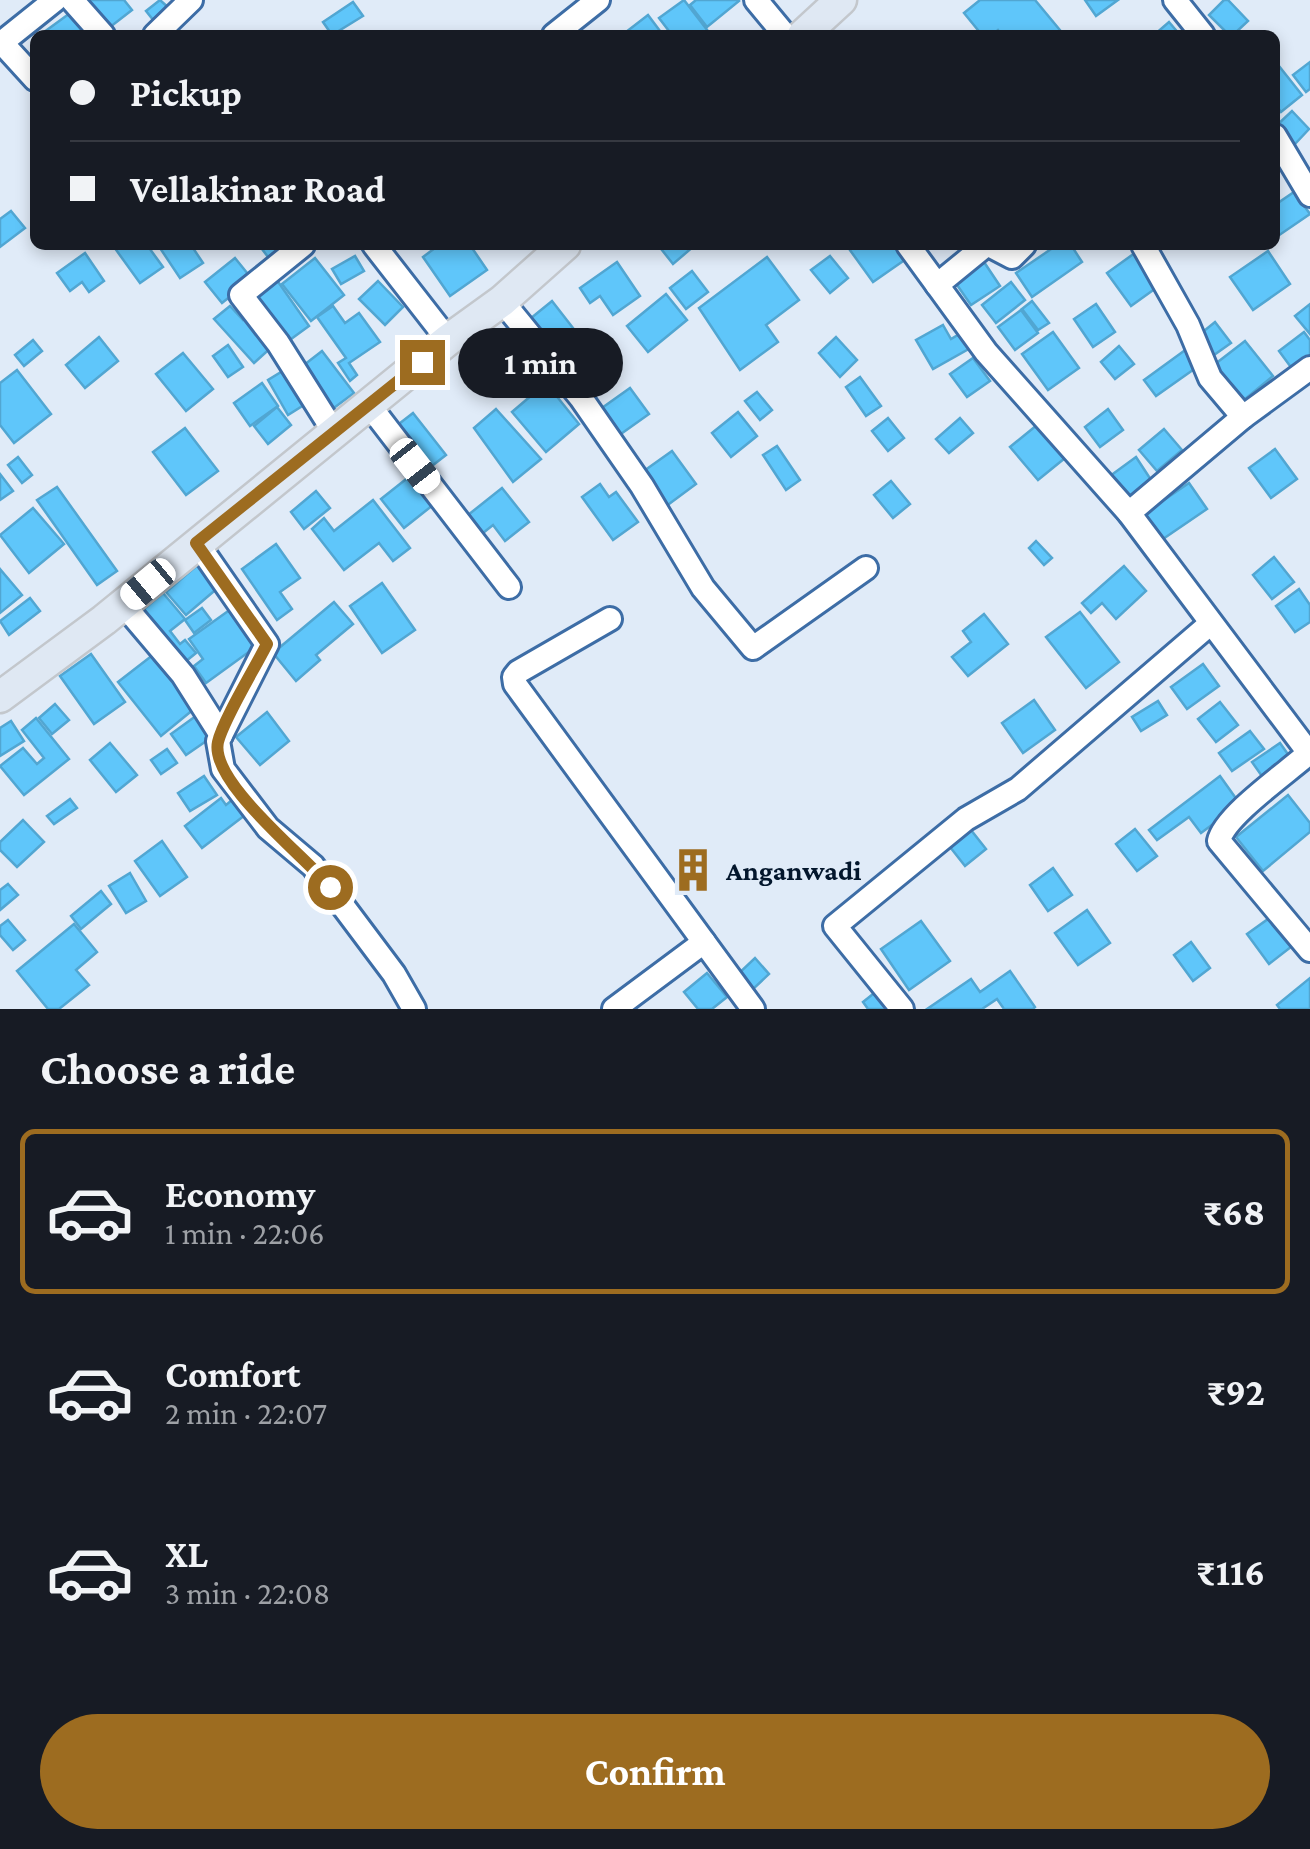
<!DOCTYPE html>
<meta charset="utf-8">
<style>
:root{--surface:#171b24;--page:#20242c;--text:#f1f3f6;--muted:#9ea1a6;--line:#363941;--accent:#9d6c20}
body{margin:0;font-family:"Crimson Pro",serif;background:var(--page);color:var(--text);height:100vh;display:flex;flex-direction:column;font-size:38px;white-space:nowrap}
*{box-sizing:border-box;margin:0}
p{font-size:32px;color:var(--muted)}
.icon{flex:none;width:55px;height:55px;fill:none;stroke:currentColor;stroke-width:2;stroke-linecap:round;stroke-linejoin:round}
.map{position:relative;height:1009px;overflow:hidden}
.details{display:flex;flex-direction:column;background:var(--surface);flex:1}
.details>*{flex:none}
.guide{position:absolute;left:30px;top:30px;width:1250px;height:220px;border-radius:15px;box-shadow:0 5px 15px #0003;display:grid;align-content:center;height:220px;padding:0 40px;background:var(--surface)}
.end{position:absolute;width:45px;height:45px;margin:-22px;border:12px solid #9d6c20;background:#fff;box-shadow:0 0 0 5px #fff}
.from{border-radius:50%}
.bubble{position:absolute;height:70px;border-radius:35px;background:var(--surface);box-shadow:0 5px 15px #0003;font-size:32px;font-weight:700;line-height:70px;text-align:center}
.car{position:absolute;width:30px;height:60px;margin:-30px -15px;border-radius:12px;box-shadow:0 0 8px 2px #0007;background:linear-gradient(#fff 24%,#345 0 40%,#fff 0 76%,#345 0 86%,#fff 0)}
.guide b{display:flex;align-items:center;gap:35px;height:95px;font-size:38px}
.guide b+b{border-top:2px solid var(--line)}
.guide i{width:25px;height:25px;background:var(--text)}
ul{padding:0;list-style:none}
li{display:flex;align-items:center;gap:30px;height:165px;margin:0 20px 15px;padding:0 20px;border:5px solid transparent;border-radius:15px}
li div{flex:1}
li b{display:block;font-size:38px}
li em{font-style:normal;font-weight:700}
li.on{border-color:var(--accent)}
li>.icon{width:90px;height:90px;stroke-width:1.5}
h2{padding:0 40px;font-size:45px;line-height:120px}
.cta{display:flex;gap:20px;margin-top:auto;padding:20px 40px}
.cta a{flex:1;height:115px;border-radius:60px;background:var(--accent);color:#fff;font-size:40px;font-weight:700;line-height:115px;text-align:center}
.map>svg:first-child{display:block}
</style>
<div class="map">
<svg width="1310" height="1009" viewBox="0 0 1310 1009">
<rect width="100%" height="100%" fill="#e0ebf8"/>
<g fill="#5fc6fa" stroke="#51a6d2" stroke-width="2.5">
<path d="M86,0H124L132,10L105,31Z"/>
<path d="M160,0L170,9L154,21L146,11Z"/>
<path d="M684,0L711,35H672L659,18Z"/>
<path d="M696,0H738L739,1L707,27L690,5Z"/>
<path d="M980,0H1035L1064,35H1002L998,30L992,35H982L964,13Z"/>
<path d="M1085,0H1118L1096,16Z"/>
<path d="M1224,0H1228L1248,21L1233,35H1229L1209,15Z"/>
<path d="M353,2L363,16L332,35L323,22Z"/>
<path d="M77,8L95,35H40Z"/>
<path d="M648,15L663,35H628L626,32Z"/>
<path d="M1169,22L1180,35H1154Z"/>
<path d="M1275,61L1302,95L1281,112L1275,104Z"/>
<path d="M1310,62V89L1306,92L1293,75Z"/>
<path d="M1292,111L1309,129L1295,144L1277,125Z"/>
<path d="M1294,192L1310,214L1275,238V205Z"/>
<path d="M11,211L25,228L0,247V219Z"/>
<path d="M116,245H147L163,267L140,283L114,247Z"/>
<path d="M158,245H191L203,263L180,278Z"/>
<path d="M259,245H281L288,255L274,265Z"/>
<path d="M439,245H470L487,270L450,296L423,257Z"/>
<path d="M658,245H693L694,246L673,264Z"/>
<path d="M901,245L909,257L873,282L847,246Z"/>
<path d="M1057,245H1071L1082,262L1032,297L1016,273Z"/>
<path d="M1139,250L1163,283L1131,306L1107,273Z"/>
<path d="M1268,251L1290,284L1253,310L1230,277Z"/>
<path d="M85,253L104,281L89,292L82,282L70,291L57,273Z"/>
<path d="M355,256L364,271L341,284L332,269Z"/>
<path d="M830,256L848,278L830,293L811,270Z"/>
<path d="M767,257L799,300L766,325L778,342L740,370L699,308Z"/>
<path d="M235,258L252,279L222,303L205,282Z"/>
<path d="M315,258L344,295L311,321L282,284Z"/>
<path d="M617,262L640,296L613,315L600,296L590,303L580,288Z"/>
<path d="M984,262L1000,286L971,305L955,282Z"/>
<path d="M692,271L708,292L686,309L670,288Z"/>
<path d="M274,276L309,326L287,342L251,292Z"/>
<path d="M378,281L403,307L385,325L359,299Z"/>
<path d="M1011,282L1025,300L996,323L982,305Z"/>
<path d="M666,294L687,320L648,352L627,326Z"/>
<path d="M552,301L573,328L546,349L525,323Z"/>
<path d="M1032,301L1049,323L1038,330L1022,309Z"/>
<path d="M1096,304L1115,332L1093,347L1074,319Z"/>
<path d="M1310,304V334L1295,316Z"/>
<path d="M230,306L243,320L247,316L274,345L254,363L214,319Z"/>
<path d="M333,306L345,323L359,313L380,342L349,363L357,375L350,381L338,363L346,358L317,317Z"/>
<path d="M1021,310L1038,333L1015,350L998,327Z"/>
<path d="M1215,322L1231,343L1214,355L1199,335Z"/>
<path d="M943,325L951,339L966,330L974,346L933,369L916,340Z"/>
<path d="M1053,332L1079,368L1048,390L1022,354Z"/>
<path d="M1304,332L1310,340V356L1293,370L1279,351Z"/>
<path d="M99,337L118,361L85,388L66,365Z"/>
<path d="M836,337L857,360L840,377L819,353Z"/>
<path d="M33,340L42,351L24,366L15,355Z"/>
<path d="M1245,341L1273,376L1239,404L1210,368Z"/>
<path d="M228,345L243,367L228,377L213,356Z"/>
<path d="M1119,346L1134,364L1115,379L1101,362Z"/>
<path d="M1188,348L1200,365L1156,396L1144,380Z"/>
<path d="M322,351L354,393L327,413L295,372Z"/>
<path d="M183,353L213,389L186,411L156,374Z"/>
<path d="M973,358L990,381L967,397L950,374Z"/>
<path d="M286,369L307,403L288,415L268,380Z"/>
<path d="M17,370L51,414L14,443L0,425V383Z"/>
<path d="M860,377L881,406L866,416L846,387Z"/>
<path d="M262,383L278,406L250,426L234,403Z"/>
<path d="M546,383L579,424L546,452L512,412Z"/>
<path d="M630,388L649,414L618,436L599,410Z"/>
<path d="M757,392L772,410L760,420L745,401Z"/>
<path d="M277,407L291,425L268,444L254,426Z"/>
<path d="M496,409L541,459L513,482L474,428Z"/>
<path d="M1108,409L1123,430L1100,447L1085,427Z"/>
<path d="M738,412L757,436L731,457L712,433Z"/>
<path d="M413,413L446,455L428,469L395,427Z"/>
<path d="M888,418L904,438L888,451L872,431Z"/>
<path d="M960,418L973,433L949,453L936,439Z"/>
<path d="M1037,425L1065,458L1038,480L1010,447Z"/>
<path d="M185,428L218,471L186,495L153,452Z"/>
<path d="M1164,429L1182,450L1157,471L1139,450Z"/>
<path d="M777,446L800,480L786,490L763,455Z"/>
<path d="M1275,449L1297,479L1271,498L1249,468Z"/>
<path d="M672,451L696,484L665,507L641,473Z"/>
<path d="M18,457L32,475L22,483L8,465Z"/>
<path d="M1136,457L1155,486L1129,504L1110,476Z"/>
<path d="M0,474L13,491L0,500Z"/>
<path d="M410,476L433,505L404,528L381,499Z"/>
<path d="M891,481L910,504L893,518L874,495Z"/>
<path d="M1189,483L1207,509L1160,541L1142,515Z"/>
<path d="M600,484L609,497L616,492L638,522L613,540L582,497Z"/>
<path d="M57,487L117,571L97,585L37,500Z"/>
<path d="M502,488L529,522L505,541L493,525L478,537L463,519Z"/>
<path d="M316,491L330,508L304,529L291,512Z"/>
<path d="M373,500L410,548L393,561L379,543L344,570L312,529L324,518L334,531Z"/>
<path d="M33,508L64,544L29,573L0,535Z"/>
<path d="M1036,541L1052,558L1044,565L1029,548Z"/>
<path d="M276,544L300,578L280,592L292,609L277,620L242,569Z"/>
<path d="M1274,557L1294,582L1272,599L1253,575Z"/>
<path d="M200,563L220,586L186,615L166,592Z"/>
<path d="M1124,566L1146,591L1116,619L1102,603L1091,613L1082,603Z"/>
<path d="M0,569L22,595L0,613Z"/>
<path d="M382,583L415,630L382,653L350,606Z"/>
<path d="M1299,589L1310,605V622L1295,632L1276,606Z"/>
<path d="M163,593L185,619L170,631L180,644L185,640L196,653L180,666L137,615Z"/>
<path d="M30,598L40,611L9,635L0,621Z"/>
<path d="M334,602L353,624L316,655L320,660L296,681L273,653Z"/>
<path d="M202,608L211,620L194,633L185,620Z"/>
<path d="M231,609L257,646L206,683L194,666L203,659L189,639Z"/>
<path d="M1080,612L1119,662L1086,688L1046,637Z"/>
<path d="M984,614L1008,644L968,676L952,657L971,642L963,631Z"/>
<path d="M158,651L200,704L161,736L118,682Z"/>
<path d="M91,654L125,702L94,724L60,676Z"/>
<path d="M1203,664L1219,686L1187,709L1171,687Z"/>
<path d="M1034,700L1055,730L1023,753L1002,723Z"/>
<path d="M1158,701L1167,715L1141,731L1132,717Z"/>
<path d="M1220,702L1238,725L1216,742L1198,719Z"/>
<path d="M55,704L69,720L52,734L39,718Z"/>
<path d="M267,712L289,741L260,765L236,737Z"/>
<path d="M200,713L215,735L186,755L171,734Z"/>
<path d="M36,718L69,759L24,795L0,766L23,748L37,764L44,758L22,730Z"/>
<path d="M11,721L24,741L0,756V728Z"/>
<path d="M1250,731L1264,749L1232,771L1219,753Z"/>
<path d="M110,743L137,775L116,792L90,760Z"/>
<path d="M1280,743L1292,760L1264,779L1252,762Z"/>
<path d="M167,749L177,763L161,774L151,760Z"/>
<path d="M204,776L217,795L190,811L178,793Z"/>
<path d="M1220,776L1240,804L1201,833L1189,817L1157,840L1149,830Z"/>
<path d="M1288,795L1310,823V832L1263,871L1236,837Z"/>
<path d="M237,796L249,812L202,848L185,826L221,798L226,805Z"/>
<path d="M70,799L77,808L54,824L47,816Z"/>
<path d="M23,820L44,842L17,867L0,850V842Z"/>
<path d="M1135,829L1157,856L1137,871L1116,844Z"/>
<path d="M971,830L986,849L965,866L950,847Z"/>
<path d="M162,841L187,877L160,896L135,861Z"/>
<path d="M1053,868L1072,895L1048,911L1030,885Z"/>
<path d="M130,873L146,901L126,913L109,886Z"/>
<path d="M8,884L18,895L0,910V890Z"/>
<path d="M101,891L111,904L81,929L71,916Z"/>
<path d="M1087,910L1110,943L1078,965L1055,933Z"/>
<path d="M1275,914L1296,943L1269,964L1247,934Z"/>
<path d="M8,920L25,940L13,950L0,935V926Z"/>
<path d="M921,921L950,961L909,990L881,949Z"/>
<path d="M74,924L97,952L76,970L89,985L59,1009H48L17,971Z"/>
<path d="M1191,942L1210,968L1193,981L1174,955Z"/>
<path d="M755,958L769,974L751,991L737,975Z"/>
<path d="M1010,971L1035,1007L1033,1009H1004L997,999L982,1009H927L971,979L980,992Z"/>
<path d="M707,973L727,997L712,1009H698L684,992Z"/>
<path d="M1310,978V1009H1280L1277,1005Z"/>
<path d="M878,990L893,1009H868L863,1002Z"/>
</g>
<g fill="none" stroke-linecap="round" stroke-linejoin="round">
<g stroke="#3d6da6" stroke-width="28">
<g id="minor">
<path d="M72,0L103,35"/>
<path d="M756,0L785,35"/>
<path d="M1175,0L1203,35"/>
<path d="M155,35L191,0"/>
<path d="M554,35L598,0"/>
<path d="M2,43L35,79"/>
<path d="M0,44L55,0"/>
<path d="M1275,136L1310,195"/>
<path d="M303,245L241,295L278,343L334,432"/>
<path d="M374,245L448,340"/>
<path d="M908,245L986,352L1129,513L1309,753C1288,772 1224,816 1219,841L1310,950"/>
<path d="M989,245L1012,257L1024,245"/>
<path d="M1143,245L1188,325L1210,378L1243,417"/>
<path d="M937,285L986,245"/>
<path d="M502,301L581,398L642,486L703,588L753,648L866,568"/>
<path d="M369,405L509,587"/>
<path d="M1129,513L1243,417L1310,368"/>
<path d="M197,543L267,644L218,741L223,769L268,828L313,866L394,974L414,1009"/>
<path d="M123,604L183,675L221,735"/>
<path d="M610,619L518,672L514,677L515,684L753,1009"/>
<path d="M614,1009L704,942"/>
<path d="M902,1009L835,926L966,819L1018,789L1210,624"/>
</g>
</g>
<g stroke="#c3c7cc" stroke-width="35">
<g id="major">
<path d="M803,35L841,0"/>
<path d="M0,697L104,620L448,340L502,301L565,245"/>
</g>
</g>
<use href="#minor" stroke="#fff" stroke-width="22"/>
<use href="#major" stroke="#dfe8f3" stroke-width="30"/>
</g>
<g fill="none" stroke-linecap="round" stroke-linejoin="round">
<path stroke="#9d6c20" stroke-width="12" d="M330,887C306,857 209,782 218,742C223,720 255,668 267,644L196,543L422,362"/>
</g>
<defs>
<g id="building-bare" transform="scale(3.45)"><path d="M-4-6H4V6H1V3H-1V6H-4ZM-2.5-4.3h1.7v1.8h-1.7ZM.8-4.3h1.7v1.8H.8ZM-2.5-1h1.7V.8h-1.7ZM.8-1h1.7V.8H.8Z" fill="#9d6c20" stroke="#e0ebf8" stroke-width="2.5" paint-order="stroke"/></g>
</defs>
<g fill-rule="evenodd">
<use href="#building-bare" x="693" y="870"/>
</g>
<g text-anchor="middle" stroke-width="9" stroke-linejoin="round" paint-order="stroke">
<g font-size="28" font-weight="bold" fill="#03162c" stroke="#e0ebf8" text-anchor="start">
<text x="726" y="880">Anganwadi</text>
</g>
</g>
</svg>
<i class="end from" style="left:330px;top:887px"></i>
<i class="end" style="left:422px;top:362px"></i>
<div class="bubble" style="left:458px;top:328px;width:165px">1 min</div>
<i class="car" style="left:415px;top:466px;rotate:142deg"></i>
<i class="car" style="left:148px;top:584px;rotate:230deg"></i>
<div class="guide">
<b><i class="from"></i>Pickup</b>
<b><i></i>Vellakinar Road</b>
</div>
</div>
<section class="details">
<h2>Choose a ride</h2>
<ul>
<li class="on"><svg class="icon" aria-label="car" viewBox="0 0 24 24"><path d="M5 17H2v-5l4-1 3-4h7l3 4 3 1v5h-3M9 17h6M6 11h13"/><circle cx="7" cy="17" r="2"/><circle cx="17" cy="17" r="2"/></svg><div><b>Economy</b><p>1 min · 22:06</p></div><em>₹68</em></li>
<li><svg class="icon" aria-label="car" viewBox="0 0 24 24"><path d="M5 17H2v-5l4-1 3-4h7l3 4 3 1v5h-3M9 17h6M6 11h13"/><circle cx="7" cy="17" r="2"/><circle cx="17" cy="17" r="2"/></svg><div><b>Comfort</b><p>2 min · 22:07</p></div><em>₹92</em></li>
<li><svg class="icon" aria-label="car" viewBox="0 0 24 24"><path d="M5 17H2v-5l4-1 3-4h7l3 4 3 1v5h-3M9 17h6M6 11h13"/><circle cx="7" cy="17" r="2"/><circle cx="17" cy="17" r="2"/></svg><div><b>XL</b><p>3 min · 22:08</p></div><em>₹116</em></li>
</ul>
<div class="cta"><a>Confirm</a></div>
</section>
